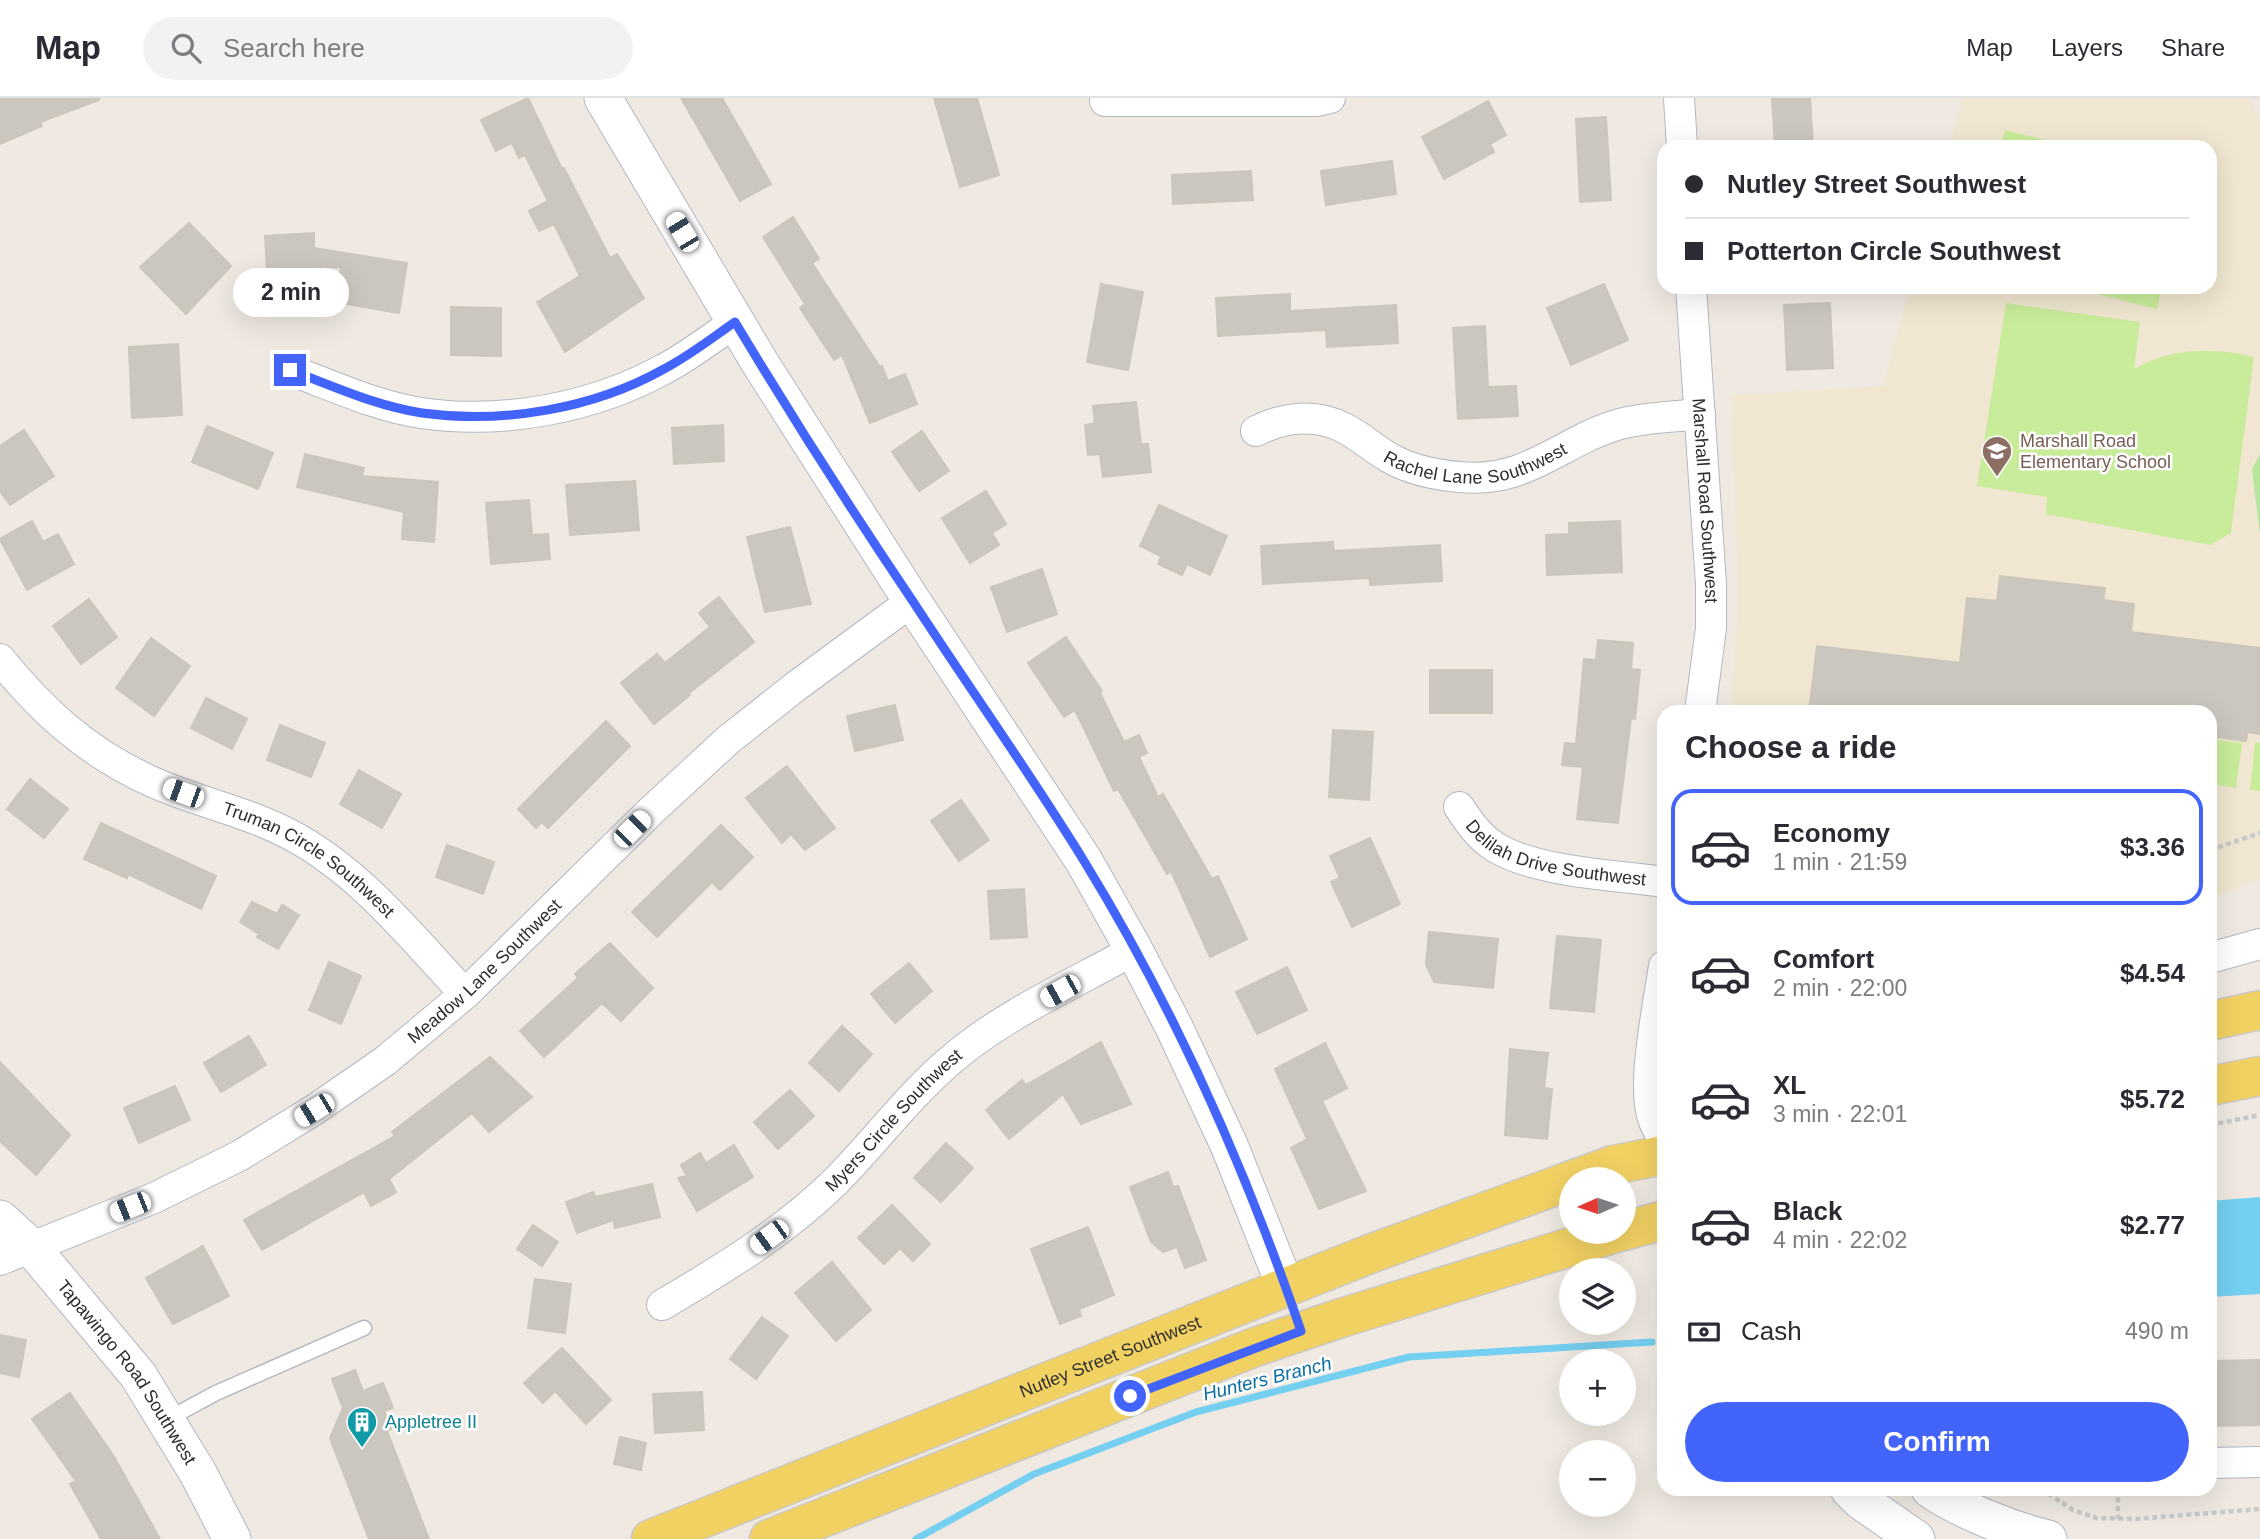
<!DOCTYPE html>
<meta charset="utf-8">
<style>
:root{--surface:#fff;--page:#f2f2f3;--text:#2b2b33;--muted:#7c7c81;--line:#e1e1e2;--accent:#4264fb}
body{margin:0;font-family:Arial,sans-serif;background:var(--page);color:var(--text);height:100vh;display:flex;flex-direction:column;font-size:26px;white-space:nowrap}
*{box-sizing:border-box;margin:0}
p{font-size:23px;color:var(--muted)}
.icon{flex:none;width:38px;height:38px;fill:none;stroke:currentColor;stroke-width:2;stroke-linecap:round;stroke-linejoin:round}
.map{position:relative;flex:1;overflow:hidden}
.sheet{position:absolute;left:1657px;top:607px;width:560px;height:791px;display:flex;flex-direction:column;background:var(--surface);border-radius:21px;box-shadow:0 7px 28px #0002}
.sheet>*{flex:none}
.top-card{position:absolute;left:1657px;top:42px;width:560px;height:154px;border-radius:21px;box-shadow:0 7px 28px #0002;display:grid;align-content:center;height:154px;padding:0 28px;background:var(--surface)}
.needle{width:46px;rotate:267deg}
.buttons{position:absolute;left:1559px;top:1069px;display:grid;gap:14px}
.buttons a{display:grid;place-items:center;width:77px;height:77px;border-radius:50%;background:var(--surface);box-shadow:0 7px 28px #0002;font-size:35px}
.end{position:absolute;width:32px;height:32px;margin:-16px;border:9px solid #4264fb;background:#fff;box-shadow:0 0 0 4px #fff}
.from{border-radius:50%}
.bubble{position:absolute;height:49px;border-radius:24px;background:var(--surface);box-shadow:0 7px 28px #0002;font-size:23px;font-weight:600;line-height:49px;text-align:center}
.car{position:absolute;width:21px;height:42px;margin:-21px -10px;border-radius:9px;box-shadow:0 0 5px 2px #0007;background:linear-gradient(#fff 24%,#345 0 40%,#fff 0 76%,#345 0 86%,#fff 0)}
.top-card b{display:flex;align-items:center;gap:24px;height:66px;font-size:26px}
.top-card b+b{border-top:2px solid var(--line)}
.top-card i{width:18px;height:18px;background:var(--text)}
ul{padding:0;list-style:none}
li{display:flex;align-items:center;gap:21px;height:116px;margin:0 14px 10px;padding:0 14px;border:4px solid transparent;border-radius:21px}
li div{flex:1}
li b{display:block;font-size:26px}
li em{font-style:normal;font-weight:600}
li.on{border-color:var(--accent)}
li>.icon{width:63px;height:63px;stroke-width:1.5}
h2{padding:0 28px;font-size:32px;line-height:84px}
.pay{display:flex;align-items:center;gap:18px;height:77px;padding:0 28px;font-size:26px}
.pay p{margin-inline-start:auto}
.action{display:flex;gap:14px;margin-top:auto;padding:14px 28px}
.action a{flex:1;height:80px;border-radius:42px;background:var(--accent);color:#fff;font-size:28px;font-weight:600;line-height:80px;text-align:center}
header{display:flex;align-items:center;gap:42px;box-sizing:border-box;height:98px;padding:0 35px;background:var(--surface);border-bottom:2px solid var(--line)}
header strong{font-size:33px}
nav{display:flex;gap:38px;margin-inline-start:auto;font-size:24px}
.search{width:490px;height:63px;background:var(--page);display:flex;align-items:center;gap:18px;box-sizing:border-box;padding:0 24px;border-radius:38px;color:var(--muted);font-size:26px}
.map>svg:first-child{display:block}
</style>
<header>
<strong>Map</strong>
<div class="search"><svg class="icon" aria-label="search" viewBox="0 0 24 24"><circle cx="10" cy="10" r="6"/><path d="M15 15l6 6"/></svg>Search here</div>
<nav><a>Map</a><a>Layers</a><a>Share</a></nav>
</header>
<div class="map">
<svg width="2260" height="1441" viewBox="0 0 2260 1441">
<rect width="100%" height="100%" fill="#efe9e1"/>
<path fill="#f0e6d1" d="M1963,0H2250L2260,24V781L2210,801V614H1732L1738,498L1732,297L1883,288L1910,189H2210V49H1949Z"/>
<path fill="#b6e59e" d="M2260,356V437L2252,371Z"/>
<g fill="#c9ec9a">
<path d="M2005,32L2074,49H2001Z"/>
<path d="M2069,189H2162L2157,211Z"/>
<path d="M2006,205L2140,224L2134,271C2171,250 2213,249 2254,259L2231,435L2210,447L2046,416L2047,399L1977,388Z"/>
<path d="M2210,641L2242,645L2236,690L2210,686Z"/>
<path d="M2255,645H2260V693L2250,692Z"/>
</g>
<path fill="#75cff0" d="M2260,1099V1196L2210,1199V1103Z"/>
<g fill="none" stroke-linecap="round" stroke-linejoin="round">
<path stroke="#75cff0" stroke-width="7" d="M916,1441L1034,1376L1196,1314L1409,1259L1652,1244"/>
</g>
<g fill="#cbc7bf" stroke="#cbc5ba" stroke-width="2">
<path d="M0,0H99V2L40,24L42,28L0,46Z"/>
<path d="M528,0L562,71L564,70L610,160L617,156L644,200L565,254L537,204L580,178L554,126L539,133L529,113L548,103L525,57L519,60L512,45L496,53L481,22Z"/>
<path d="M681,0H722L771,86L740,103Z"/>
<path d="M934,0H977L999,77L960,89Z"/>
<path d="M1772,0H1810L1813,49H1775Z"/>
<path d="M1488,3L1506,37L1490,46L1494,54L1444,81L1422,39Z"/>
<path d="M1606,19L1611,102L1580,104L1576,21Z"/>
<path d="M1392,63L1396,96L1326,107L1321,73Z"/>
<path d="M1251,73L1253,102L1173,106L1172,77Z"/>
<path d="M793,119L819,161L812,165L880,269L882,268L888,283L905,276L917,306L870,325L842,257L834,262L800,210L805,206L763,139Z"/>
<path d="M189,125L231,168L186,216L140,169Z"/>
<path d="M314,135V150L407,165L399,215L335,204L341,169L267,173L265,138Z"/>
<path d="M1101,186L1143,194L1128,272L1087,264Z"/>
<path d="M1604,186L1628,242L1571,267L1547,210Z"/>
<path d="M1290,196V213L1396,207L1398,245L1327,249L1326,232L1218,238L1216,200Z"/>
<path d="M1830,205L1833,270L1787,272L1784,207Z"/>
<path d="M451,209L501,210V258L451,257Z"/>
<path d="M1485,228L1488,289L1516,288L1518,318L1458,321L1453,230Z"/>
<path d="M178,246L182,317L132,320L129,249Z"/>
<path d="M1136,304L1141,346H1148L1151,374L1103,379L1100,356L1088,357L1085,327L1095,325L1093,308Z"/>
<path d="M723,327L724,363L674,366L672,330Z"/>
<path d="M207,328L273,355L258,391L192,364Z"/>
<path d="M24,332L54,378L10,407L0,393V348Z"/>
<path d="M922,333L949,373L919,393L892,354Z"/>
<path d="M305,356L364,370L362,378L438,384L434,444L402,441L404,414L297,389Z"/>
<path d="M635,383L639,432L570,437L566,387Z"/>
<path d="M986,393L1006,426L992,435L999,447L970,465L942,420Z"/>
<path d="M529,402L532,437L548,436L550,461L491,466L486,405Z"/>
<path d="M1159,407L1227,438L1210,477L1187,466L1182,477L1158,466L1161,458L1140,448Z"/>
<path d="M32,423L43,444L58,436L74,466L27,492L0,441Z"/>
<path d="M1620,423L1622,474L1547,477L1546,437L1569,436V425Z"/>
<path d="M790,429L811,506L765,514L747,439Z"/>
<path d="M1333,444L1334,453L1440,447L1442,483L1370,487V480L1263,486L1261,448Z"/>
<path d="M1042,471L1057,516L1007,534L991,489Z"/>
<path d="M2000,478L2105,490L2103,502L2134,506L2131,534L2260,550V636L2247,634L2246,643L2210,638V614H1809L1817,548L1960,565L1967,500L1997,503Z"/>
<path d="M719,499L754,544L689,595L690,597L654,626L621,585L657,556L665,565L710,529L699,515Z"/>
<path d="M89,501L117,539L81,566L53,528Z"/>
<path d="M1066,539L1102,593L1100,595L1124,644L1139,637L1147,655L1139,659L1158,699L1163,696L1212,781L1218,778L1247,841L1210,859L1171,773L1167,776L1118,691L1114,693L1075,612L1064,619L1028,565Z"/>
<path d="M151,540L190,568L154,618L116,590Z"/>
<path d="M1598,542L1633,545L1631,571L1640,572L1635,621L1631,620L1618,725L1577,721L1583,669L1562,667L1565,645L1576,646L1584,561L1596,562Z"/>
<rect x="1430" y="572" width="62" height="43"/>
<path d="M206,600L247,621L232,651L191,630Z"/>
<path d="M895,607L903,642L855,653L847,618Z"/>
<path d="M606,623L630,648L548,730L542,724L536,730L518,711Z"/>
<path d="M280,627L325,645L311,679L267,662Z"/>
<path d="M1333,632L1373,634L1369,702L1329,699Z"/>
<path d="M787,668L835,730L805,752L791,736L782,745L746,700Z"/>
<path d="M359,672L401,696L382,730L340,706Z"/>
<path d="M30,681L68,711L44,740L7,711Z"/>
<path d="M961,702L989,742L959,763L931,723Z"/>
<path d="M101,725L216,778L201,811L128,776L127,780L84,761Z"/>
<path d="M721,727L753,759L720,792L712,784L657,839L632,814Z"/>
<path d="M1370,740L1400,806L1352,829L1331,784L1340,780L1330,758Z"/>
<path d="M447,747L494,764L483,796L436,779Z"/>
<path d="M1024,791L1027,839L991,841L988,793Z"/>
<path d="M252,804L277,816L282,807L299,817L278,851L257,839L259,836L240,824Z"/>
<path d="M1429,834L1498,841L1493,890L1434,884L1426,866Z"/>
<path d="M1557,838L1601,842L1594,914L1550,910Z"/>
<path d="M610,845L653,890L621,923L602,905L544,959L520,933L578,880L575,876Z"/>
<path d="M329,864L361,878L341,926L309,912Z"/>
<path d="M909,865L932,893L895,925L871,896Z"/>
<path d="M1287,869L1307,912L1257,936L1236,894Z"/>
<path d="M842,928L872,956L839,993L809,965Z"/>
<path d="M249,938L266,967L221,994L204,965Z"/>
<path d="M1101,944L1131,1006L1081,1026L1063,996L1009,1041L986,1012L1022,982L1026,987Z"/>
<path d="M1325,945L1347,990L1322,1003L1366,1093L1319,1111L1291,1050L1307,1041L1275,971Z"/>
<path d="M1510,951L1548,955L1544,990L1552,991L1547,1041L1505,1037Z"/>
<path d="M490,959L532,999L489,1034L472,1015L389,1081L396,1094L371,1108L364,1094L262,1152L244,1122L395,1038L392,1034Z"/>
<path d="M0,964L70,1037L36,1077L0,1043Z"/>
<path d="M175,988L190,1022L139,1045L124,1010Z"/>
<path d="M790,992L814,1018L778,1051L754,1024Z"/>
<path d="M946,1045L973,1070L941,1104L914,1080Z"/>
<path d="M734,1047L753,1079L697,1113L678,1080L687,1078L681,1067L700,1055L706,1065Z"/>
<path d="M1168,1074L1173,1089L1178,1088L1206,1162L1185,1170L1177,1149L1163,1154L1151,1144L1130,1089Z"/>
<path d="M652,1086L660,1119L615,1130L613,1122L577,1135L566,1104L593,1094L595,1099Z"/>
<path d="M892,1107L930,1146L913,1163L900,1150L884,1166L858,1140Z"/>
<path d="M533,1127L558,1144L542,1168L517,1151Z"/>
<path d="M1088,1129L1114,1197L1079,1211L1081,1218L1060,1226L1031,1151Z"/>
<path d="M203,1148L229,1198L173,1226L146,1180Z"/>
<path d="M832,1164L871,1212L836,1243L795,1195Z"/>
<path d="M535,1181L571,1186L565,1235L528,1230Z"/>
<path d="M762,1219L788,1238L756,1281L730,1261Z"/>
<path d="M0,1237L26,1242L19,1279L0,1275Z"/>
<path d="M562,1250L611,1302L586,1326L555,1293L543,1305L524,1285Z"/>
<path d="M2260,1262V1327L2210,1328V1263Z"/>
<path d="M355,1272L363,1293L383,1285L393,1310L384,1313L391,1331L387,1333L429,1441H369L330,1340L343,1310L332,1281Z"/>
<path d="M702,1294L704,1332L655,1335L653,1296Z"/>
<path d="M70,1295L113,1357L160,1441H101L70,1386L76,1383L32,1321Z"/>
<path d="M620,1339L646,1345L641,1372L614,1366Z"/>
</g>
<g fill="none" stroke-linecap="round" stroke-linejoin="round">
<g stroke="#b4b7c1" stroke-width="17">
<path id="service" d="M166,1322L216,1295L364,1230"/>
</g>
<g stroke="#b4b7c1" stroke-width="32">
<g id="minor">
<path d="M1679,0L1682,49"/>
<path d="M1105,3H1316L1330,0"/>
<path id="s1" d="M1691,189L1711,486V530L1700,614"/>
<path d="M290,272C333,288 376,308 421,315C502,327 593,310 664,271C689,258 712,240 735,224"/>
<path id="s2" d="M1256,333C1284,319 1316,315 1344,330C1360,338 1373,350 1388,359C1410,372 1435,377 1460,379C1528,386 1562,342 1620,326C1645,319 1674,319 1700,316"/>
<path id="s3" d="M0,561C42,613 85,652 146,681C192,703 243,712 289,736C360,773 411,839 465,896"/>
<path id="s4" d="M1459,709C1469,724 1479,739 1495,749C1535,774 1616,777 1664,784"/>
<path d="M2210,860L2260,846"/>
<path d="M1664,868C1659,904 1640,991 1654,1023C1656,1030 1661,1036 1664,1042"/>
<path id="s5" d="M0,1162L154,1100L239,1058L314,1012L385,963L465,896L651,713L728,642L795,589L912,503"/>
<path id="s6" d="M662,1207C723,1171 784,1134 835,1084C875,1044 908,998 952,961C1003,917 1075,885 1134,852"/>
<path d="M2210,1365L2260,1364"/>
</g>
</g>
<g stroke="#b4b7c1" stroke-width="39">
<g id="tertiary">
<path d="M603,0L760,265L912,503L1084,763L1134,852L1174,929L1229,1047L1286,1190"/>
<path id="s7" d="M0,1121L31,1149L138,1277L198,1375L232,1441"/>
<path d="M1849,1391L1861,1403L1916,1441"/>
<path d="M1930,1391C1962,1413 2011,1432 2048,1441"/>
</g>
</g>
<g stroke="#c9c9c9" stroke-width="41">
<g id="primary">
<path d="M2210,923L2260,912"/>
<path d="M2210,988L2260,978"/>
<path d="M1572,1082L1613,1067L1664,1057"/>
<path d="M1624,1133L1664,1122"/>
<path id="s8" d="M651,1441L1367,1157L1572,1082"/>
<path d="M769,1441L1255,1249L1338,1221L1619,1134"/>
</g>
</g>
<g stroke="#c9c9c9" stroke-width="4.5" stroke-dasharray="5 3.5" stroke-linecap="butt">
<path d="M2210,752L2260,735"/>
<path d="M2210,1027L2260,1017"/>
<path d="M2041,1391L2073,1412L2096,1420L2136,1421L2260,1411"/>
<path d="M2118,1391V1421"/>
</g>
<use href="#service" stroke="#fff" stroke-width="14"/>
<use href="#minor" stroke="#fff" stroke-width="30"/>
<use href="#tertiary" stroke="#fff" stroke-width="37"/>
<use href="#primary" stroke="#f2d163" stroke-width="38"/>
</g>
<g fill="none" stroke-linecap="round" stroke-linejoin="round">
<path stroke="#4264fb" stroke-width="9" d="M290,272C333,288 376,308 422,315C503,326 593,311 664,271C689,258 712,240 735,224C792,319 852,413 914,505C970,591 1030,675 1084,763C1173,908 1246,1072 1301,1233L1130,1298"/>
</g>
<defs>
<g id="school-pin" transform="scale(1.575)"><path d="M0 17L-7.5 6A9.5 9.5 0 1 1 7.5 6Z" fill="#8d6e63" stroke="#fff"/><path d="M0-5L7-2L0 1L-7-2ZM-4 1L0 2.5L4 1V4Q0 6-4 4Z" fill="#fff"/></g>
<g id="building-pin" transform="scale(1.575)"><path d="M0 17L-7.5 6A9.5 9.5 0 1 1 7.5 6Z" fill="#0f9aa8" stroke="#fff"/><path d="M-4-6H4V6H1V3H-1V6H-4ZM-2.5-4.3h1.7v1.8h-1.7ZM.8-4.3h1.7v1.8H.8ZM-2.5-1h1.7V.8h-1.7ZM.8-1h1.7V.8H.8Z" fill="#fff"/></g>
</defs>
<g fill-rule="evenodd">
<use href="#school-pin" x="1997" y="353"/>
<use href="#building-pin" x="362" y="1324"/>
</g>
<g text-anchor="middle" stroke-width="5" stroke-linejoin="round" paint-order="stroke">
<g font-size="18" fill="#785e54" stroke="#fff" text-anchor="start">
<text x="2020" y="349">Marshall Road<tspan x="2020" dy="21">Elementary School</tspan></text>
</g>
<g font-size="18" fill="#2e2e2e" stroke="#fff">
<text dy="6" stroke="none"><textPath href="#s2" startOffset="236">Rachel Lane Southwest</textPath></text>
<text dy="6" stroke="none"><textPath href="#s1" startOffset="214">Marshall Road Southwest</textPath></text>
<text dy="6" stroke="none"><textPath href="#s4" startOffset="114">Delilah Drive Southwest</textPath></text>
<text dy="6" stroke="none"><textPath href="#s3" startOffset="374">Truman Circle Southwest</textPath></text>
<text dy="6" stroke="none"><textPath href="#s5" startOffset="569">Meadow Lane Southwest</textPath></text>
<text dy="6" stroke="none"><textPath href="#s6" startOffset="298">Myers Circle Southwest</textPath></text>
<text dy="6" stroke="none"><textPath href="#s8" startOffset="494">Nutley Street Southwest</textPath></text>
<text dy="6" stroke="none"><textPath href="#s7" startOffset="200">Tapawingo Road Southwest</textPath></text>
</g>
<g font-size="18" fill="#0d838f" stroke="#fff" text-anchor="start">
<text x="385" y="1330">Appletree II</text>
</g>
<g font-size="19" font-style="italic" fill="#0d6fa3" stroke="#fff">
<text transform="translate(1267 1280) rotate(-14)" y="7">Hunters Branch</text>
</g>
</g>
</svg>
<div class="buttons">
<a><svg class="needle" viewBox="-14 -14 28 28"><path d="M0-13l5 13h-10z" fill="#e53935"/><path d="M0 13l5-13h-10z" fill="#7c7c81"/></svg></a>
<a><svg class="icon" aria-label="layers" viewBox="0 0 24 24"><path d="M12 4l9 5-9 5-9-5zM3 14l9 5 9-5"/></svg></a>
<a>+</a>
<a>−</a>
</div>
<i class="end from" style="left:1130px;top:1298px"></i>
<i class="end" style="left:290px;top:272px"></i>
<div class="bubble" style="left:233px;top:170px;width:116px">2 min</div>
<i class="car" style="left:682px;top:134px;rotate:329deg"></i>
<i class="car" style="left:183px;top:695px;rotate:290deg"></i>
<i class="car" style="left:632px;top:731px;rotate:45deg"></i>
<i class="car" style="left:1060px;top:893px;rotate:241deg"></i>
<i class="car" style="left:314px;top:1012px;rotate:239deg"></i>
<i class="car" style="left:130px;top:1109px;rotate:248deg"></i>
<i class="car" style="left:769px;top:1139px;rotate:234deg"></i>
<div class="top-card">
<b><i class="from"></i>Nutley Street Southwest</b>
<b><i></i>Potterton Circle Southwest</b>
</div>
<section class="sheet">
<h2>Choose a ride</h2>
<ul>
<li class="on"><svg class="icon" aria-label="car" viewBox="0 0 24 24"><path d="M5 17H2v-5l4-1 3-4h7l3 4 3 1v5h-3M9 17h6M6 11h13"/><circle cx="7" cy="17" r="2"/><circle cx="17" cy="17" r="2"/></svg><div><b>Economy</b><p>1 min · 21:59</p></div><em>$3.36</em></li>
<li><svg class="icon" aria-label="car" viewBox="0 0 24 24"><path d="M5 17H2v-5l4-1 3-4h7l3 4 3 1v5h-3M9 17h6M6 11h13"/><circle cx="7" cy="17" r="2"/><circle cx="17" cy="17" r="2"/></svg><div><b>Comfort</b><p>2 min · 22:00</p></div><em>$4.54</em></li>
<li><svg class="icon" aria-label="car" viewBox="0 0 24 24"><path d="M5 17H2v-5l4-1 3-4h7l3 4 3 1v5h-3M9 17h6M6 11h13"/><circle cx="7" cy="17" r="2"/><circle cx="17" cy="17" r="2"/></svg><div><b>XL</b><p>3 min · 22:01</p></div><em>$5.72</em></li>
<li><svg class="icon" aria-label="car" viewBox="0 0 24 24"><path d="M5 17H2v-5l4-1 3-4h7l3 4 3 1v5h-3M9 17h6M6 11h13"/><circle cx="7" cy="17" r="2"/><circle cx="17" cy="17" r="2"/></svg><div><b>Black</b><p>4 min · 22:02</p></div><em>$2.77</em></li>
</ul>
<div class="pay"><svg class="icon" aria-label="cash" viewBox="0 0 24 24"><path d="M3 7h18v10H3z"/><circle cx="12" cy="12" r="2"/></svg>Cash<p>490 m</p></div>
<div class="action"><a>Confirm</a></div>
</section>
</div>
